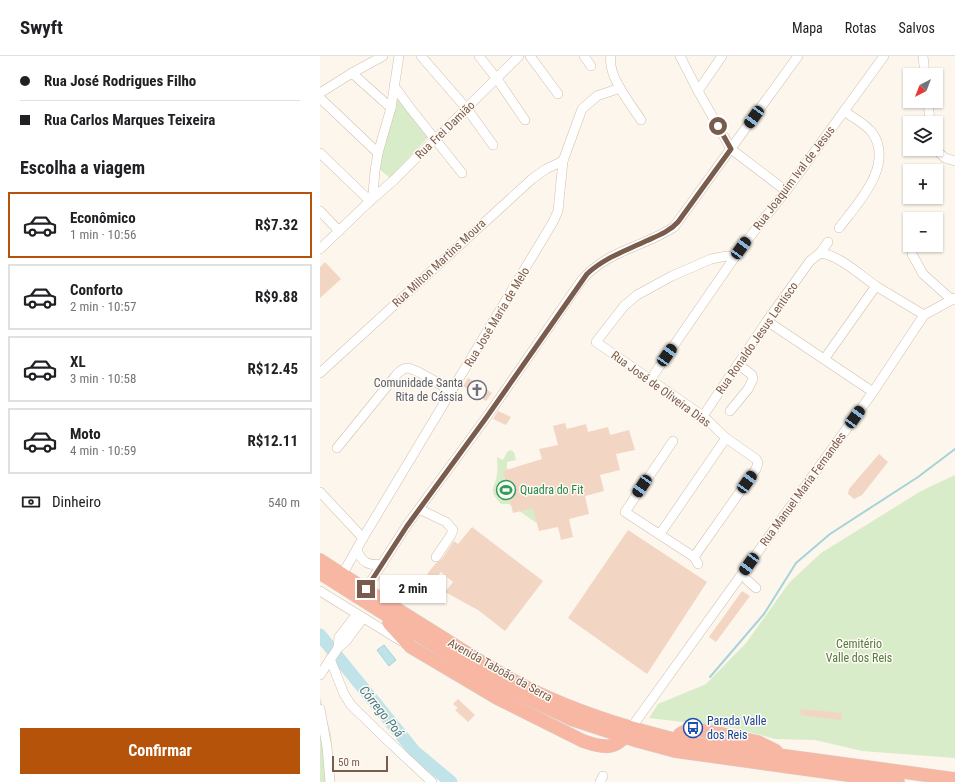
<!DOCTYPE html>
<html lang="pt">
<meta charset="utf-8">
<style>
:root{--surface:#fff;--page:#f6f6f6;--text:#202124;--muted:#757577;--line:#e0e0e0;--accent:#b45309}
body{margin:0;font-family:"Roboto Condensed",sans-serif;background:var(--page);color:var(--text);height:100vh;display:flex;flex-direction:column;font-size:15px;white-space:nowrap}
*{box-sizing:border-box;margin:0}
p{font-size:13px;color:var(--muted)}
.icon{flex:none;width:22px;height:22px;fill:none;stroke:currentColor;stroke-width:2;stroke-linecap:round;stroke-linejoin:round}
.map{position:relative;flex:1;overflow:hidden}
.details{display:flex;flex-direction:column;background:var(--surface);width:320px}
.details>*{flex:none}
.banner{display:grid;align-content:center;height:88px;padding:0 20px;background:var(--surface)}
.needle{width:26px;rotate:222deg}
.controls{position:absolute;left:583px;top:12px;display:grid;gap:8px}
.controls a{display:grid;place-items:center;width:40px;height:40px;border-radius:0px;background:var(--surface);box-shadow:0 1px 3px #0004;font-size:20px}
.scale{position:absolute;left:12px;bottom:10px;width:56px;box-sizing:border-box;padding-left:4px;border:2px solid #7a5c4d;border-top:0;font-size:11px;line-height:14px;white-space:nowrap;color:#7a5c4d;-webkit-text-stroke:3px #fffaf3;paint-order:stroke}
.end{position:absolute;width:18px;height:18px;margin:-9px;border:5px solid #7a5c4d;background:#fff;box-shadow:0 0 0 2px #fff}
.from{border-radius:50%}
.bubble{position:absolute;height:28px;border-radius:0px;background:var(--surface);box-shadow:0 1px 3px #0004;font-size:13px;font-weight:700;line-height:28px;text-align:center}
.car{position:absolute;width:12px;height:24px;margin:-12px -6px;border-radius:5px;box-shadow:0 0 3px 1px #0007;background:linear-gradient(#222 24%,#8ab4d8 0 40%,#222 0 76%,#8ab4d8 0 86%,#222 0)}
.banner b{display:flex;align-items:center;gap:14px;height:38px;font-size:15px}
.banner b+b{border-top:1px solid var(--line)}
.banner i{width:10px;height:10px;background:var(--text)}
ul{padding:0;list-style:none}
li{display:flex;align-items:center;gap:12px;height:66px;margin:0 8px 6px;padding:0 12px;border:2px solid var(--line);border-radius:0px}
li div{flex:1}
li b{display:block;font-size:15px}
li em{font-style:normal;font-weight:700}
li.on{border-color:var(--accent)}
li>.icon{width:36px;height:36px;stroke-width:1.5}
h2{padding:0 20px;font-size:18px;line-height:48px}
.pay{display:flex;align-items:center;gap:10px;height:44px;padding:0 20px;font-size:15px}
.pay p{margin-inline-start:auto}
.action{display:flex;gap:8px;margin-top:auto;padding:8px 20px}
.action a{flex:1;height:46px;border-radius:0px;background:var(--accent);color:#fff;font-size:16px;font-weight:700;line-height:46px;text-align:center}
header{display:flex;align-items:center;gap:24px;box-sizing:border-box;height:56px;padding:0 20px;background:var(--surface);border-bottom:1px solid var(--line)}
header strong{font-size:19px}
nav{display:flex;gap:22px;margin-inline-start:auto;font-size:14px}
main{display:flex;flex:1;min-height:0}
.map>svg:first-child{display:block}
</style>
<header>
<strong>Swyft</strong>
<nav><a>Mapa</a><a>Rotas</a><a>Salvos</a></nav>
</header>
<main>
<section class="details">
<div class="banner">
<b><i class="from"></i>Rua José Rodrigues Filho</b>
<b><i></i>Rua Carlos Marques Teixeira</b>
</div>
<h2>Escolha a viagem</h2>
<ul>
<li class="on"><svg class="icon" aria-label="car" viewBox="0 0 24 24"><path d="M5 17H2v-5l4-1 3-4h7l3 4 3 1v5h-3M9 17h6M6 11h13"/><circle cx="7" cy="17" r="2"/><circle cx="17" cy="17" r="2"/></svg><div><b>Econômico</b><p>1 min · 10:56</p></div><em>R$7.32</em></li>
<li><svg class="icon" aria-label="car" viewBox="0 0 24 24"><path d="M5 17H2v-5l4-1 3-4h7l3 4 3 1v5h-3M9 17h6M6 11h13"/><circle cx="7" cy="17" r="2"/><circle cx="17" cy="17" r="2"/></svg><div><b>Conforto</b><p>2 min · 10:57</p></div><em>R$9.88</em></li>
<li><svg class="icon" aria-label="car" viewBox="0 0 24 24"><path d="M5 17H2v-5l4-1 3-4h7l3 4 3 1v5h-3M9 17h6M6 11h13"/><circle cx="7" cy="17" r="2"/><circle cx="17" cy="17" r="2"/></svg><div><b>XL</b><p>3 min · 10:58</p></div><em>R$12.45</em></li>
<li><svg class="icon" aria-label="car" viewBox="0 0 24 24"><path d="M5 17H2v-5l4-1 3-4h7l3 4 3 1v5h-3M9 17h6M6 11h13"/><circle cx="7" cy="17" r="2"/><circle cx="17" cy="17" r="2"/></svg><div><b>Moto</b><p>4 min · 10:59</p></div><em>R$12.11</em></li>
</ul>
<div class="pay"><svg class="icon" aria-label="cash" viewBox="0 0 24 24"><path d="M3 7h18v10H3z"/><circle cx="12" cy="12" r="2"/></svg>Dinheiro<p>540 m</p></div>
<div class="action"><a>Confirmar</a></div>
</section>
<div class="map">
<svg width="635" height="726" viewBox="0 0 635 726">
<rect width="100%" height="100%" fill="#fdf6ec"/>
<g fill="#d8ecc9">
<path d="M78,40L109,80L70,122L57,111Z"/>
<path d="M190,394L194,396L196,404L187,406V415L216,447L218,468L189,448H181C167,433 175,434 177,418C178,413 177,407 177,401L183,404L187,396Z"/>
<path d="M635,419V702L542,695L495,684L455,683L413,672L329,662L338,648L386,628L426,587L469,527L501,497L601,435Z"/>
<path d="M0,641L11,679L15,726H0Z"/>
</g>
<path fill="#bfe3e8" stroke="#a5d3da" d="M64,589L76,604L69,610L57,594Z"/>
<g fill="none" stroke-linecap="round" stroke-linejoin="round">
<path stroke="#a5d3da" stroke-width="2" d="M390,621L444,558L476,507L510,478L598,421L635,393"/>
<path stroke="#bfe3e8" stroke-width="13" d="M0,579L95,696L131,726"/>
</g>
<g fill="#f3d5c3">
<path d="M5,206L21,223L0,242V211Z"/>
<path d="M148,322L172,337L166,345L143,330Z"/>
<path d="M178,355L191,361L186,369L173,363Z"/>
<path d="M245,367L247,373L266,368L268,376L288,371L290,379L309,374L315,394L296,398L300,414L280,419L284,435L265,440L269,458L249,463L253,481L241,484L238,471L219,475L213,452L193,457L183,415L222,403L219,393L238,389L233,370Z"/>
<path d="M559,398L568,406L542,439L534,443L528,438L529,433Z"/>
<path d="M152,471L223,525L185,575L158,554L125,536L133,526L121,516L114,524L107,518L116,507L121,504L134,485L138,488Z"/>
<path d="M308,474L387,526L327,618L248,562Z"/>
<path d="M422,535L430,540L396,586L389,581Z"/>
<path d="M138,643L155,659L148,666L135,654L138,652L133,648Z"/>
<path d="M480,653L522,657L521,664L481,659Z"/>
</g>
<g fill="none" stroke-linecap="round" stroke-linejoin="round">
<g stroke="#d1beb0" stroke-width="10">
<g id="minor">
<path d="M101,0L147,53L173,89"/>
<path d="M159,0L177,23L205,64"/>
<path d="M210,0L238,38"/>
<path d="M264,0L271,10"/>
<path d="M291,0C287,19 310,47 321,64"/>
<path d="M360,0L378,35L411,93L466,135"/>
<path d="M603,0L605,19"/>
<path d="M32,17L71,52"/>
<path d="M74,30L91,53L142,117"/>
<path d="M378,35L402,0"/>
<path d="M0,37L32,17L63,0"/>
<path d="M0,42L58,97"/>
<path d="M608,45L610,67"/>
<path d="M615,93L625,102L635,105"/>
<path d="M0,97L50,145"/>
<path d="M50,144L53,137L55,115L58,97L71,52L79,0"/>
<path d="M0,155L19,175"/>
<path d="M519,172C537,148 574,110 553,78C547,68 533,62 524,55"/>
<path d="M0,193L50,145L74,124L199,0"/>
<path d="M500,197L508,186"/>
<path d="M592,198L603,218L632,244"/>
<path d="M447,265L553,336"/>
<path d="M505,302L556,230"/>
<path d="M0,317L212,123L226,113L243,105"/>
<path d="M330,324L421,192L466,135L564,0"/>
<path d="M410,355L428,333L433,323L432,319L418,308"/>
<path d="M383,360L447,265L490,205L500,197C519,199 540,219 556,230C572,240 588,249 604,259"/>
<path d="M353,385L305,456L374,501L378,508"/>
<path d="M17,392L77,318C80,315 83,312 88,312C99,314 122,330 132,336"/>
<path d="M0,436L43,482"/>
<path d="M99,453L126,466L133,474L131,479L116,501"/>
<path d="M340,478L406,382"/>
<path d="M37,493C41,507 49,510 63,508"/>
<path d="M374,501L436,413L438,407L436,403L406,382L383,360L276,286L304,250L317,239L352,220L391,203L407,200L415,201"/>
<path d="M22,519L43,482L233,166L238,155L243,105L262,53L277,40L300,32"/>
<path d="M427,524L436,532"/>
<path d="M46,533L87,469L166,362L261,225C287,194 322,192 354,171L478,0"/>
<path d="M0,535L81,585"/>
<path d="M18,592L19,581L37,558"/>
<path d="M10,603L24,638L31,649L67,684L112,726"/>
<path d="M0,619L18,592L26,585L43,562"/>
<path d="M0,653L7,691L10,726"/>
<path d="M311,672L553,336L604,259L635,242"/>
<path d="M280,726L283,720"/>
</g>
</g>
<g stroke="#dad1cd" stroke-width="14">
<g id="highway">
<path d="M0,504C38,529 77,553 115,577C152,600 189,625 229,642C274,662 322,676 370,687L635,723"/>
<path d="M0,517L171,625L251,663L318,685L355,695L578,726"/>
<path d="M69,567L91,591L177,642L263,685C283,692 296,695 309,675"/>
<path d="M356,691L360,678L369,673L393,676L438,686L456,695"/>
</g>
</g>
<use href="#minor" stroke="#fff" stroke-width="9"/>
<use href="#highway" stroke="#f7b7a3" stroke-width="13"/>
</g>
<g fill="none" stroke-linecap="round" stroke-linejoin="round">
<path stroke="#7a5c4d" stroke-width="5" d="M46,533L87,470L166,362L267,218C284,202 305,195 326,185C337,180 349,176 358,166L411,93L398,70"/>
</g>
<defs>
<g id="church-ring" transform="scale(1)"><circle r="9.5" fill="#fffaf3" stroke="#6b7280" stroke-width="1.5"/><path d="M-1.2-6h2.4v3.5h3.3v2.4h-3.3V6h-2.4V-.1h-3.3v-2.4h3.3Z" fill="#6b7280"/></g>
<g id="stadium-ring" transform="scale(1)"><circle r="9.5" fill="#fffaf3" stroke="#2e9e5b" stroke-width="1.5"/><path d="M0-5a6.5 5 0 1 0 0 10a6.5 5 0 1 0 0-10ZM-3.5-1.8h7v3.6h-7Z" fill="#2e9e5b"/></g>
<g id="bus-ring" transform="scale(1)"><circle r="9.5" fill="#fffaf3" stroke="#1a4fb4" stroke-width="1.5"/><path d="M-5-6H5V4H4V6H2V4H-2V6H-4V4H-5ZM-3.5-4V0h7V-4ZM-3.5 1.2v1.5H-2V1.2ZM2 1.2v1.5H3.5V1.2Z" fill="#1a4fb4"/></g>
</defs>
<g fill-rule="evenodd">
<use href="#church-ring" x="157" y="334"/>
<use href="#stadium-ring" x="186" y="434"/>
<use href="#bus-ring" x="373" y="672"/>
</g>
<g text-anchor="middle" stroke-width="3" stroke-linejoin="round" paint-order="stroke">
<g font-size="12" fill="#7a5c4d" stroke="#fffaf3">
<text transform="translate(125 74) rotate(-44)" y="4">Rua Frei Damião</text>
<text transform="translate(474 122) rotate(-53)" y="4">Rua Joaquim Ival de Jesus</text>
<text transform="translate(119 207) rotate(-43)" y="4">Rua Milton Martins Moura</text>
<text transform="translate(177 261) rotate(-59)" y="4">Rua José Maria de Melo</text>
<text transform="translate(437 282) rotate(-55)" y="4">Rua Ronaldo Jesus Lentisco</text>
<text transform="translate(341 333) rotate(36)" y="4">Rua José de Oliveira Dias</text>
<text transform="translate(483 433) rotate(-54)" y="4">Rua Manuel Maria Fernandes</text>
<text transform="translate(180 614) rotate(29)" y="4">Avenida Taboão da Serra</text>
</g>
<g font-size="12" fill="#5b616d" stroke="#fffaf3" text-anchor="end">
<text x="143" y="331">Comunidade Santa<tspan x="143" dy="14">Rita de Cássia</tspan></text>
</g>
<g font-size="12" fill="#27864d" stroke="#fffaf3" text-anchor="start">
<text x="200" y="438">Quadra do Fit</text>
</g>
<g font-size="12" fill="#537a41" stroke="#fffaf3">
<text x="539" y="592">Cemitério<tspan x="539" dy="14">Valle dos Reis</tspan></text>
</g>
<g font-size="12" fill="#164399" stroke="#fffaf3" text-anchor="start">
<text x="387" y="669">Parada Valle<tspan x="387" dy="14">dos Reis</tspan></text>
</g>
<g font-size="13" font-style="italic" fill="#437c86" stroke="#fffaf3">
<text transform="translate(62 655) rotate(51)" y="5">Córrego Poá</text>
</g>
</g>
</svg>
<div class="controls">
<a><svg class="needle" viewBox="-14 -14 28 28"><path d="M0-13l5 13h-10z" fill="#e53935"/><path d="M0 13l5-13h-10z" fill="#757577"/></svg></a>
<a><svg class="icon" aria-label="layers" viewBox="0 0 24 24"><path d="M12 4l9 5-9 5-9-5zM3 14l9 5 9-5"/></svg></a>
<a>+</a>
<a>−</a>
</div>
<div class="scale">50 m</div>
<i class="end from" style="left:398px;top:70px"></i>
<i class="end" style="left:46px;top:533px"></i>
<div class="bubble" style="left:60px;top:519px;width:66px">2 min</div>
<i class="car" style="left:434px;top:61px;rotate:216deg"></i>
<i class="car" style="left:421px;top:192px;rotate:36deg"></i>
<i class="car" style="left:347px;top:299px;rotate:35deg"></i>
<i class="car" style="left:535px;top:361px;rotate:36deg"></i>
<i class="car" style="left:427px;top:426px;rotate:35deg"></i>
<i class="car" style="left:322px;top:430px;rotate:214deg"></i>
<i class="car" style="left:429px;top:508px;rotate:216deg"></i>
</div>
</main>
